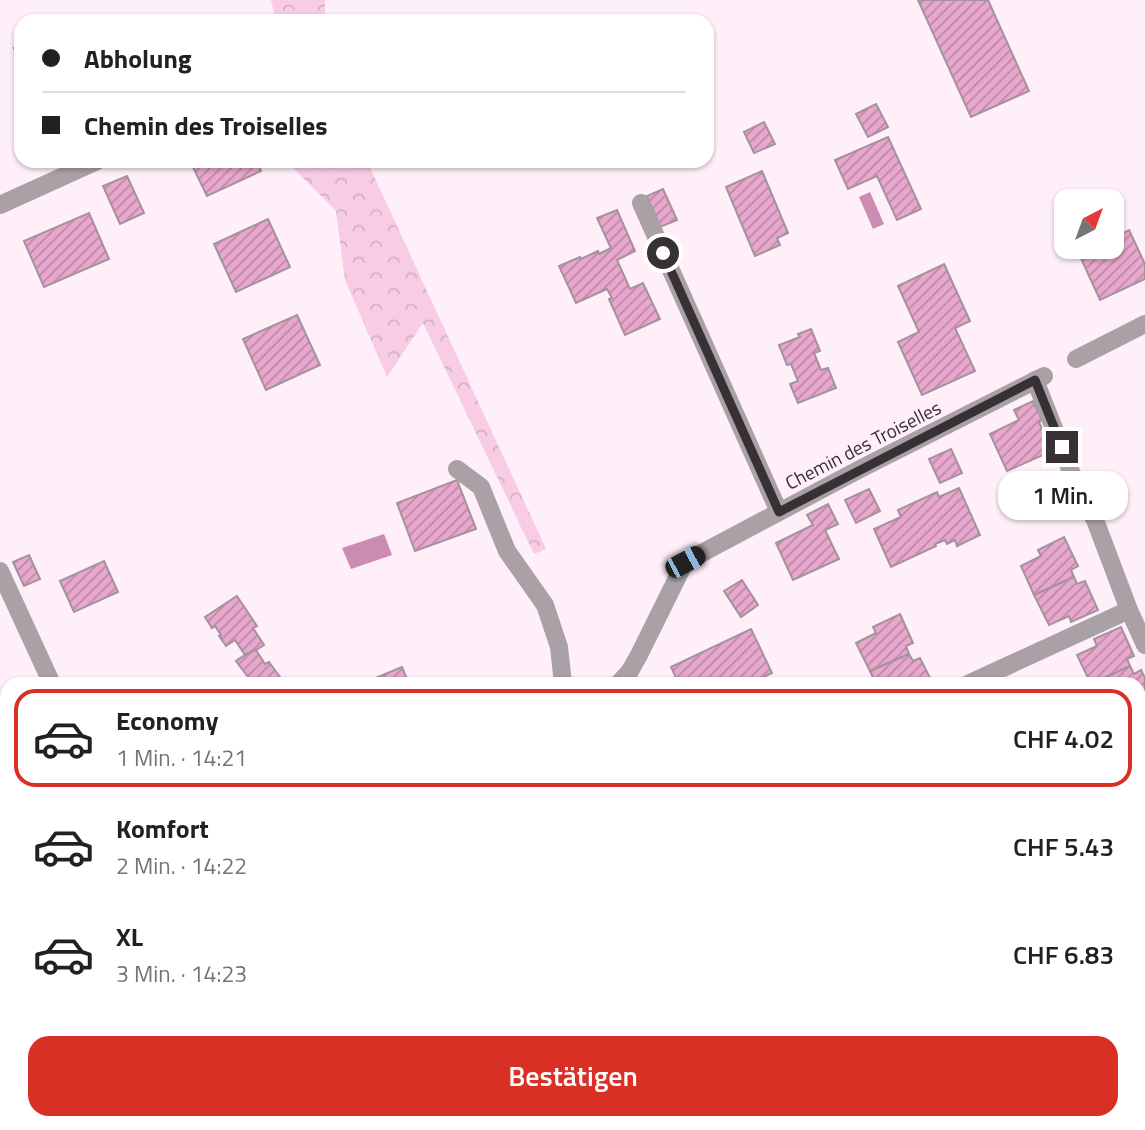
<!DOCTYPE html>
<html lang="de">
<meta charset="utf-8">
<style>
:root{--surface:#fff;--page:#f6f6f6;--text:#202124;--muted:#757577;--line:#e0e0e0;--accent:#d93025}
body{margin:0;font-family:"Titillium Web",sans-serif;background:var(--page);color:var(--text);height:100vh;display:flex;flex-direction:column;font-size:26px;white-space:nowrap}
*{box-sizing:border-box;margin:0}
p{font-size:23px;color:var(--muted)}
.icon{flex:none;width:38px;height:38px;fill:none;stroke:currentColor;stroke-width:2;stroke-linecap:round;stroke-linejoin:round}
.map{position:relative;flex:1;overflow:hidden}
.panel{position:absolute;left:0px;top:677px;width:1146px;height:453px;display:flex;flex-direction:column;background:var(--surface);border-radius:21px 21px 0 0;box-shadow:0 2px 5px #0004}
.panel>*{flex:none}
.hud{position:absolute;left:14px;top:14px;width:700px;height:154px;border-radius:21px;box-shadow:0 2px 5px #0004;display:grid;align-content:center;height:154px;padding:0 28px;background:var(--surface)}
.needle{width:46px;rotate:41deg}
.buttons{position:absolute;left:1054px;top:189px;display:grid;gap:14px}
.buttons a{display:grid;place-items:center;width:70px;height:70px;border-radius:14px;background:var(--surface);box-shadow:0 2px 5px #0004;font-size:35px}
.end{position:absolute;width:32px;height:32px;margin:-16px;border:9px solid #373034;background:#fff;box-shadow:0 0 0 4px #fff}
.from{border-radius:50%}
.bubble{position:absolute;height:49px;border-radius:21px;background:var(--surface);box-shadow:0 2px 5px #0004;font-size:23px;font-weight:600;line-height:49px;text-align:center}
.car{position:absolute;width:21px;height:42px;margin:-21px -10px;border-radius:9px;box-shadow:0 0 5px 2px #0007;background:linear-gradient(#222 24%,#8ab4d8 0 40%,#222 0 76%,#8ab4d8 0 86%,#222 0)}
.hud b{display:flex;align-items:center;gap:24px;height:66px;font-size:26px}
.hud b+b{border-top:2px solid var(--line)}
.hud i{width:18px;height:18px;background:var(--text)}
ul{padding:12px 0 0;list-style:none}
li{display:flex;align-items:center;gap:21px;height:98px;margin:0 14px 10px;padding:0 14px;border:4px solid transparent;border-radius:21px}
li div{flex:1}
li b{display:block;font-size:26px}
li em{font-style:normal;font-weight:600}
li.current{border-color:var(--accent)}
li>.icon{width:63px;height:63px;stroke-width:1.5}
.cta{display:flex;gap:14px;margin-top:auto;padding:14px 28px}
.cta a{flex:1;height:80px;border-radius:21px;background:var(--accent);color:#fff;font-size:28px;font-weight:600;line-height:80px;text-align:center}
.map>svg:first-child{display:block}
</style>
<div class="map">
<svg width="1145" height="1130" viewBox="0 0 1145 1130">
<defs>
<pattern id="forest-crowns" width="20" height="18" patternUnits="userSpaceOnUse" patternTransform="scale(1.75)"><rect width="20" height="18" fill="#f7cce4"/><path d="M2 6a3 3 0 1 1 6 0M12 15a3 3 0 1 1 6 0" fill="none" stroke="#d4b0c4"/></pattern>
<pattern id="park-dots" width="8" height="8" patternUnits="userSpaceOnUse" patternTransform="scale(1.75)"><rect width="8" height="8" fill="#f7cce4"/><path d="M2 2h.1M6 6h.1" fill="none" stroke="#d4b0c4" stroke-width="1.8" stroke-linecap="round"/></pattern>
<pattern id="building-hatch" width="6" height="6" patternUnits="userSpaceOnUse" patternTransform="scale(1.75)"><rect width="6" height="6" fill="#e8a7cd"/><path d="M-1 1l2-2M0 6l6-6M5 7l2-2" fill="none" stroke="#bd88a7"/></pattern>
</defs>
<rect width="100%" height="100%" fill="#ffeff8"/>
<g fill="#fbe0ef">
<path d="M1145,751V850L1139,853V754Z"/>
<path d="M345,1124H573L559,1130H331Z"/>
</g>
<g fill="url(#forest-crowns)">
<path d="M271,0H325V21H276Z"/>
<path d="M286,161H367L546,549L534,554L423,323L387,377L345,280L336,211Z"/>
</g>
<path fill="url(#park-dots)" d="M1145,932V1130H735L748,1124H1139V935Z"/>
<g fill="#cb8cb1">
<path d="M870,192L884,224L873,229L859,197Z"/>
<path d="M384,534L392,555L351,569L342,548Z"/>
</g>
<g fill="url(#building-hatch)" stroke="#a4929c" stroke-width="2">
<path d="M918,0H988L1029,91L971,117Z"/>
<path d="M21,45V62L14,48Z"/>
<path d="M876,104L888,127L868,137L856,114Z"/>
<path d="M764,122L775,144L754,153L744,132Z"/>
<path d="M888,137L921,209L897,220L877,176L848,189L835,160Z"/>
<path d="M190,161H257L261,171L207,196Z"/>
<path d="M762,171L788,233L777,238L780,245L755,256L726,187Z"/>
<path d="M127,176L144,213L120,224L103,186Z"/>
<path d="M663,189L677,220L660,227L647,196Z"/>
<path d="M617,210L635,251L617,260L630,289L643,283L660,319L625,335L609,299L612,298L607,289L576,303L559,266L580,257L581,259L598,251L599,254L611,248L597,218Z"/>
<path d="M89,213L109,259L44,287L24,241Z"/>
<path d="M268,219L290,267L236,292L214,244Z"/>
<path d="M1129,230L1145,264V279L1100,300L1079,254L1094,247H1111V239Z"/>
<path d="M944,264L970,321L955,328L975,371L922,395L898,342L919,332L898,286Z"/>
<path d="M297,315L320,365L266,390L243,339Z"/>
<path d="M811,329L820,351L814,353L821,370L828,368L836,388L798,403L790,384L798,381L791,364L787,365L779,345L800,337L798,334Z"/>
<path d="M1033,401L1042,420L1039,422L1052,451L1007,471L990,434L1019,420L1014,410Z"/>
<path d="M951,449L962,473L940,483L929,459Z"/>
<path d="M457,480L476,529L415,551L397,503Z"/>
<path d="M959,488L980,535L957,546L955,540L947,544L945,540L935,544L936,546L891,567L874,529L901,517L898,510L937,492L939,497Z"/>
<path d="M869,489L880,511L856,523L845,500Z"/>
<path d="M828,504L838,524L825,530L839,559L793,580L776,543L813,525L807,515Z"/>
<path d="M1064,537L1078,566L1071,570L1074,577L1034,595L1021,566L1041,556L1038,550Z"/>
<path d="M29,555L40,579L24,586L13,562Z"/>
<path d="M104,561L118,592L74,612L60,581Z"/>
<path d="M1074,577L1077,584L1085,581L1098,610L1071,622L1069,616L1049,625L1034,595Z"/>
<path d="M742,580L758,605L741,617L724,591Z"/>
<path d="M237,596L257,626L253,628L264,645L256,650L245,655L235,640L226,646L219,636L221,635L215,626L212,628L205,617Z"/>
<path d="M900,614L913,643L906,646L909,654L870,671L856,643L876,633L873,627Z"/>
<path d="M1121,627L1134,656L1127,659L1130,666L1091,684L1077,655L1097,646L1094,639Z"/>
<path d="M751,629L772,673L748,684H679L671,667Z"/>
<path d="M256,650L265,664L269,662L285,684H239L238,683L248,677L236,661L245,655Z"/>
<path d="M909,654L913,661L920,658L933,684H876L870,671Z"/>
<path d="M1130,666L1134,674L1141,670L1145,678V703L1139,706V684H1091Z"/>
<path d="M402,667L409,684H370L368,681Z"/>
</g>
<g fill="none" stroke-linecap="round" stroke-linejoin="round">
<g stroke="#a9a1a5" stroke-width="18">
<path d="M641,203L779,512"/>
<path d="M0,205L97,161"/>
<path d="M1076,359L1145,324"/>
<path d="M1035,380L1079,492L1095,520L1129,610L1145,645"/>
<path d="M457,469L481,487L507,551L545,605L559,647L563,684"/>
<path d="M0,571L52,684"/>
<path d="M618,684L630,671L639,655L685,562L862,468L1044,376"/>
<path d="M968,684L1129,610"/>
<path d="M0,736L7,754"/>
<path d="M1139,905L1145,902"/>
<path d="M0,1038L7,1023"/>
<path d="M234,1124L238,1130"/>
<path d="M669,1130L682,1124"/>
</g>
<g stroke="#6b5d65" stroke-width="18">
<path d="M1139,878L1145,875"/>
<path d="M613,1130L626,1124"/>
</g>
<g stroke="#5f565b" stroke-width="8">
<g id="rail">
<path d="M1139,770L1145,768"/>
<path d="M1139,791L1145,788"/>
<path d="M1139,806L1145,803"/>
<path d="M1139,834L1145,831"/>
<path d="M365,1130L380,1124"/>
<path d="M412,1130L427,1124"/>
<path d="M447,1130L462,1124"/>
<path d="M513,1130L528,1124"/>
</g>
</g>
<use href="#rail" stroke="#ffeff8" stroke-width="5" stroke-dasharray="16" stroke-linecap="butt"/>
</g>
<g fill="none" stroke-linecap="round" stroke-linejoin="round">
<path stroke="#373034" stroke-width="9" d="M663,253L779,512L1035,380L1062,447"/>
</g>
<g text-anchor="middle" stroke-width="5" stroke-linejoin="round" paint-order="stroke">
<g font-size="19" fill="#373034" stroke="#ffeff8">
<text transform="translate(863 445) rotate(-27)" y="7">Chemin des Troiselles</text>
</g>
</g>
</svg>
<div class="buttons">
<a><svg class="needle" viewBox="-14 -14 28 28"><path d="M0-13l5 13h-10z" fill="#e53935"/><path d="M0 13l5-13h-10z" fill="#757577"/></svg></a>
</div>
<i class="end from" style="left:663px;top:253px"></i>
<i class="end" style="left:1062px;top:447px"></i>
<div class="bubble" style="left:998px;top:471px;width:130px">1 Min.</div>
<i class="car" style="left:685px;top:562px;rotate:62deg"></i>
<div class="hud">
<b><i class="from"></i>Abholung</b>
<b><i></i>Chemin des Troiselles</b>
</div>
<section class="panel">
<ul>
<li class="current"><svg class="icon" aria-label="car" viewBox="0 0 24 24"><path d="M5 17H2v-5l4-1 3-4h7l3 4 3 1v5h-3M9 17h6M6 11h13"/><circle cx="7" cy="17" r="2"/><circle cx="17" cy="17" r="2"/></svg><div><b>Economy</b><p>1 Min. · 14:21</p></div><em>CHF 4.02</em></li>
<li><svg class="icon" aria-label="car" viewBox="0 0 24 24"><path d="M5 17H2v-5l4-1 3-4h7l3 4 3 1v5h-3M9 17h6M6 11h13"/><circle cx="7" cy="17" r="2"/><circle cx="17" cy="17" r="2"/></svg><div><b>Komfort</b><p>2 Min. · 14:22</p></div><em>CHF 5.43</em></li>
<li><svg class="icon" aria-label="car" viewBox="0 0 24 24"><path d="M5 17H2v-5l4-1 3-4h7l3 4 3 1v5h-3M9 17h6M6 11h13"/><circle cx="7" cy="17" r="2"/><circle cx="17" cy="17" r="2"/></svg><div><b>XL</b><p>3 Min. · 14:23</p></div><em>CHF 6.83</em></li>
</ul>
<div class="cta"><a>Bestätigen</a></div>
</section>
</div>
